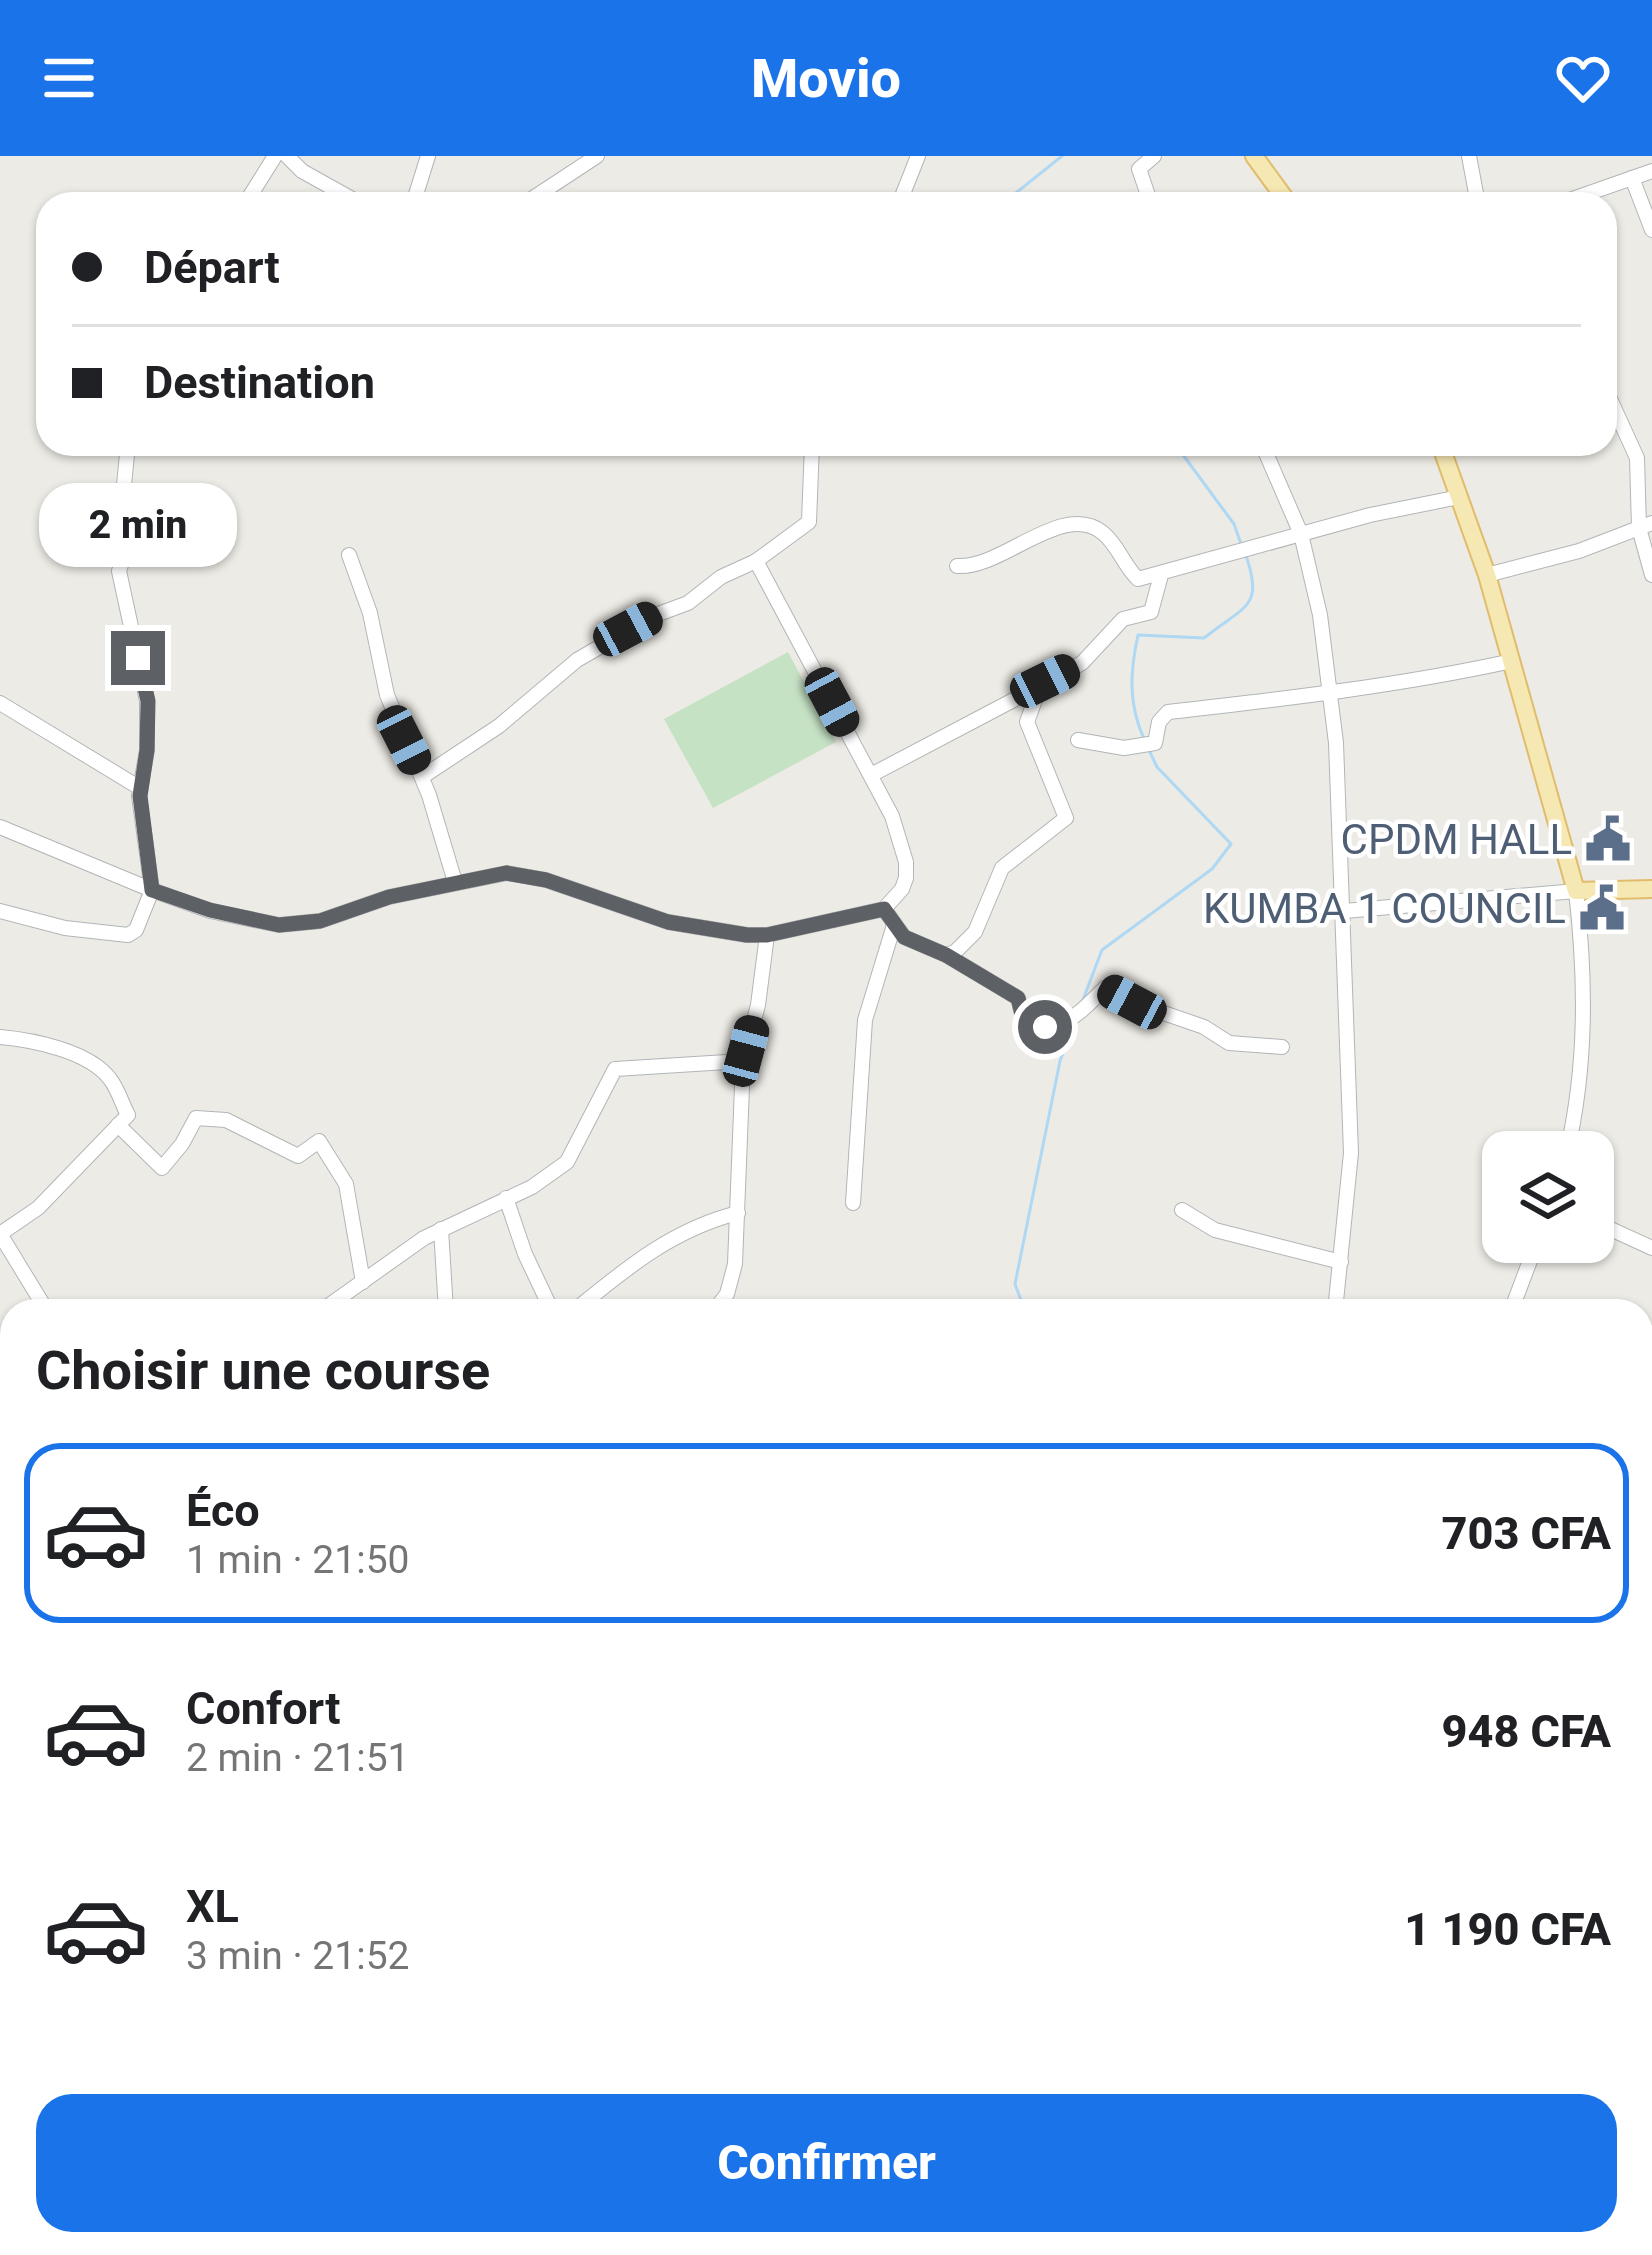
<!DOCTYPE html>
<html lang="fr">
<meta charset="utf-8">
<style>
:root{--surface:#fff;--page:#f2f2f2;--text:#202124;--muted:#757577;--line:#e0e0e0;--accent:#1a73e8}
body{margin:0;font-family:Roboto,sans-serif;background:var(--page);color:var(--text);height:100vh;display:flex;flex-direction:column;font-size:45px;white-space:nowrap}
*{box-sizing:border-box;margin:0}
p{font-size:39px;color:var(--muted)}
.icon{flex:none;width:66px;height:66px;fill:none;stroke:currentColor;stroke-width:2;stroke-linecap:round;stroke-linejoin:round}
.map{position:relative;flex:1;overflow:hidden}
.details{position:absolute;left:0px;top:1143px;width:1653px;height:957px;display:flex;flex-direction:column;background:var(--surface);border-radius:36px 36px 0 0;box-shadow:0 3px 9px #0004}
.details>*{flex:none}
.hud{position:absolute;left:36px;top:36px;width:1581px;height:264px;border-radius:36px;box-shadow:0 3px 9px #0004;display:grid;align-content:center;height:264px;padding:0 36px;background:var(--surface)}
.tools{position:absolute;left:1482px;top:975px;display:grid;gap:24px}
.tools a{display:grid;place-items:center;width:132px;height:132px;border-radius:24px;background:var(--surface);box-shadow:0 3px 9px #0004;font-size:60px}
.end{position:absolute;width:54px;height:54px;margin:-27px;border:15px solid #5d6064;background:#fff;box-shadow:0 0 0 6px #fff}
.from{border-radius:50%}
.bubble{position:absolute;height:84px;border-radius:36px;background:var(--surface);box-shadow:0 3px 9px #0004;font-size:39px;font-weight:800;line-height:84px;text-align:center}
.car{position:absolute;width:36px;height:72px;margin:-36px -18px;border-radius:15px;box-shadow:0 0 9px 3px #0007;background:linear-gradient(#222 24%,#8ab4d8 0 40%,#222 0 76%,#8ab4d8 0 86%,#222 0)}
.hud b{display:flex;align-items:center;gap:42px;height:114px;font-size:45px}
.hud b+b{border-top:3px solid var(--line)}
.hud i{width:30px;height:30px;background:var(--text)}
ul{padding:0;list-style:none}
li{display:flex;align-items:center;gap:36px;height:180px;margin:0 24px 18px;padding:0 12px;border:6px solid transparent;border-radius:36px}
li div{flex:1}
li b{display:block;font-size:45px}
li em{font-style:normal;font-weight:800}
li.on{border-color:var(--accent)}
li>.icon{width:108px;height:108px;stroke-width:1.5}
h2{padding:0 36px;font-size:54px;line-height:144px}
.cta{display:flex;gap:24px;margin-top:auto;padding:24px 36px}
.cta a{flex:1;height:138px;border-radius:36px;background:var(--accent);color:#fff;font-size:48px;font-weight:800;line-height:138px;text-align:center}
header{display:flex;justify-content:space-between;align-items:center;height:156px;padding:0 36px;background:var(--accent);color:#fff;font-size:54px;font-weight:800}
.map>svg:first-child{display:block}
</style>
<header><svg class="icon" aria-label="menu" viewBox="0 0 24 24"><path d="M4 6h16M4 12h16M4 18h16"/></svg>Movio<svg class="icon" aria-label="heart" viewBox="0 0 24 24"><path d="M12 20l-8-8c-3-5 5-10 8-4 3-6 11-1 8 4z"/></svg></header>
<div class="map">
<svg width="1652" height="2099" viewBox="0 0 1652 2099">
<rect width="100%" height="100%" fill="#edebe5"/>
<path fill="#c6e2c5" d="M788,496L836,586L713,652L664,563Z"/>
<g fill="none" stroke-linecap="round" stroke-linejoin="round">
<g stroke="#aed8f4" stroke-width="3">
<path d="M1002,48L1062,0"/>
<path d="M1175,288L1234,368L1241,388"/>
<path d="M1144,583C1128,547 1130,516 1138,479L1204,482C1245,449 1265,452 1245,397"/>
<path d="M1082,846L1102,794L1212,713L1231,688L1157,611L1148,592"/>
<path d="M1025,1155L1015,1128L1060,905L1075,866"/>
<path d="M1270,2088L1286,2099"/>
</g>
<g stroke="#b2b5b8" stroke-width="16">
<g id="minor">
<path d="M287,0L302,15L361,48"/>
<path d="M1469,0L1478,48"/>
<path d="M1632,22L1652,74"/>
<path d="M245,48L275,0"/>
<path d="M413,48L428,0"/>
<path d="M524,48L597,0"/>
<path d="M899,48L918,0"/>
<path d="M1151,48L1139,13L1154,0"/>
<path d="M1558,48L1652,15"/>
<path d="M1605,232L1637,302L1639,372L1652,419"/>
<path d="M1262,288L1301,378L1320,459L1336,587L1351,997L1335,1155"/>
<path d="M349,399L370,457L387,539L429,639L455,726"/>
<path d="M957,410C1003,413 1062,344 1103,377C1118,389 1124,410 1138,423L1370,359L1459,341"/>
<path d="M1487,419L1579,395L1652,367"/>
<path d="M0,547L140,632"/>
<path d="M1078,584L1124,592L1155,587L1159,566L1168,556C1283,543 1398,530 1512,505"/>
<path d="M871,619L1040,530"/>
<path d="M422,621L499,570L577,504L653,460L688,447L721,421L756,405"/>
<path d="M0,671L152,734L210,755L279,769L320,765L389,741L507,717L546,724L668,766L747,779H767L884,753L902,733L906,722V706L892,660L756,405L809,366L812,288"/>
<path d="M884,753L904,781L946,799L955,796L975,776L1002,712L1066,662L1027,566L1040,530L1082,507L1123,463L1151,456L1161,419"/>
<path d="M0,755L65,772L128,779L136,774L152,734L139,640L147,594V545L119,415L133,374L124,329L128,288"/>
<path d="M1344,755L1576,735C1586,823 1587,909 1567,996"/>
<path d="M946,799L1018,842L1024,866C1065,877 1078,858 1105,832L1132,846L1204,871L1229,887L1282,891"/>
<path d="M0,881C33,884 89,895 110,923C118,933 122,948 128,959L38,1052L0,1078"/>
<path d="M118,969L162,1012L182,988L196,962L226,964L298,1000L319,985L346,1028L363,1126"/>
<path d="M506,1042L525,1098L552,1155"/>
<path d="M853,1047L865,864L894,769"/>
<path d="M1182,1054L1215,1074L1341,1106"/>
<path d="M1593,1065L1652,1092"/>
<path d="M441,1073L446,1155"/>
<path d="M0,1078L47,1155"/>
<path d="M321,1155L424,1082L532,1031L567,1006L615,913L743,905L758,849L767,779"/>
<path d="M574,1155C625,1113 673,1073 738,1057"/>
<path d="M714,1155L727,1138L735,1108L743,905"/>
<path d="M1511,1155L1537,1086"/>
<path d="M0,1253L12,1252"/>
<path d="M1641,1418L1652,1420"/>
<path d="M0,1432L12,1424"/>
<path d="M1641,1653L1652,1647"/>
<path d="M1641,1834L1652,1851"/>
<path d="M1641,2012L1652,2007"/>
<path d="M1339,2088L1348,2099"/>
<path d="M1474,2099L1490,2088"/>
</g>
</g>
<g stroke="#e0bc6c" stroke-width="20">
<g id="major">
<path d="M1254,0L1289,48"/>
<path d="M1440,288L1487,419L1576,735L1652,733"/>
</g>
</g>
<use href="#minor" stroke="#fff" stroke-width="14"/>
<use href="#major" stroke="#f5e8b3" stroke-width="16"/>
</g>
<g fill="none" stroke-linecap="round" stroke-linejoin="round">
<path stroke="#5d6064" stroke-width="15" d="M138,502L148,545L147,594L140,640L152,734L210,754L279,769L320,765L389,741L506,717L546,724L668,766L747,779H767L884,753L904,781L946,799L1018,842L1024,866L1045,871"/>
</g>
<defs>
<g id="civic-bare" transform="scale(3.6)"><path d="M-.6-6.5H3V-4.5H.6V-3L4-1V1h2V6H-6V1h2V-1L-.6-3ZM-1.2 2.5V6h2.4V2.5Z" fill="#5c6f8a" stroke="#fff" stroke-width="2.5" paint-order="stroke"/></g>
</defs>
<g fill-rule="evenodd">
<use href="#civic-bare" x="1608" y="683"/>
<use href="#civic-bare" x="1602" y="752"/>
</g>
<g text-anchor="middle" stroke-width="9" stroke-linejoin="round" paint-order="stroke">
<g font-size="42" fill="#4e5e75" stroke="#fff" text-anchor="end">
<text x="1572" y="698">CPDM HALL</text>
<text x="1566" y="767">KUMBA 1 COUNCIL</text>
</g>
</g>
</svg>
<div class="tools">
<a><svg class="icon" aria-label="layers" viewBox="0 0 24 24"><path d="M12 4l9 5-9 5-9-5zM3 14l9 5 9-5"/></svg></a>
</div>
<i class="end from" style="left:1045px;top:871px"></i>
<i class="end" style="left:138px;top:502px"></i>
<div class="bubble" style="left:39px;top:327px;width:198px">2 min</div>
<i class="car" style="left:628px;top:473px;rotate:62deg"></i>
<i class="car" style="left:1045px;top:525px;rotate:64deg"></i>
<i class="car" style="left:832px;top:546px;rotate:152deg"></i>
<i class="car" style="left:404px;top:584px;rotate:153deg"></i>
<i class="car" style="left:1132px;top:846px;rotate:298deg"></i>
<i class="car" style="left:746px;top:895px;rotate:15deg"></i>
<div class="hud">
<b><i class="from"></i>Départ</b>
<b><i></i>Destination</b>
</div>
<section class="details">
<h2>Choisir une course</h2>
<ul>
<li class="on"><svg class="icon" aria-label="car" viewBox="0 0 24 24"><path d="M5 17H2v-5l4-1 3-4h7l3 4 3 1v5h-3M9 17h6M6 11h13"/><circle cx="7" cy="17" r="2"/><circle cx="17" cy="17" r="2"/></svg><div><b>Éco</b><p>1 min · 21:50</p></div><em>703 CFA</em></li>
<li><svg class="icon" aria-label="car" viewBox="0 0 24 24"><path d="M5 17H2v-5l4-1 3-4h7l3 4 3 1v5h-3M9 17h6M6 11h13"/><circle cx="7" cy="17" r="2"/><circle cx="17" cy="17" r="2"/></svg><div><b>Confort</b><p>2 min · 21:51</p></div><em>948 CFA</em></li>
<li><svg class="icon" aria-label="car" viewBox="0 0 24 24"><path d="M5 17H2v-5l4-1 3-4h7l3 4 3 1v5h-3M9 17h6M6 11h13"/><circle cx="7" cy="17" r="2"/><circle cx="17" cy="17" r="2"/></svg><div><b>XL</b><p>3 min · 21:52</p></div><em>1 190 CFA</em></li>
</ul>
<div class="cta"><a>Confirmer</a></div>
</section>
</div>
